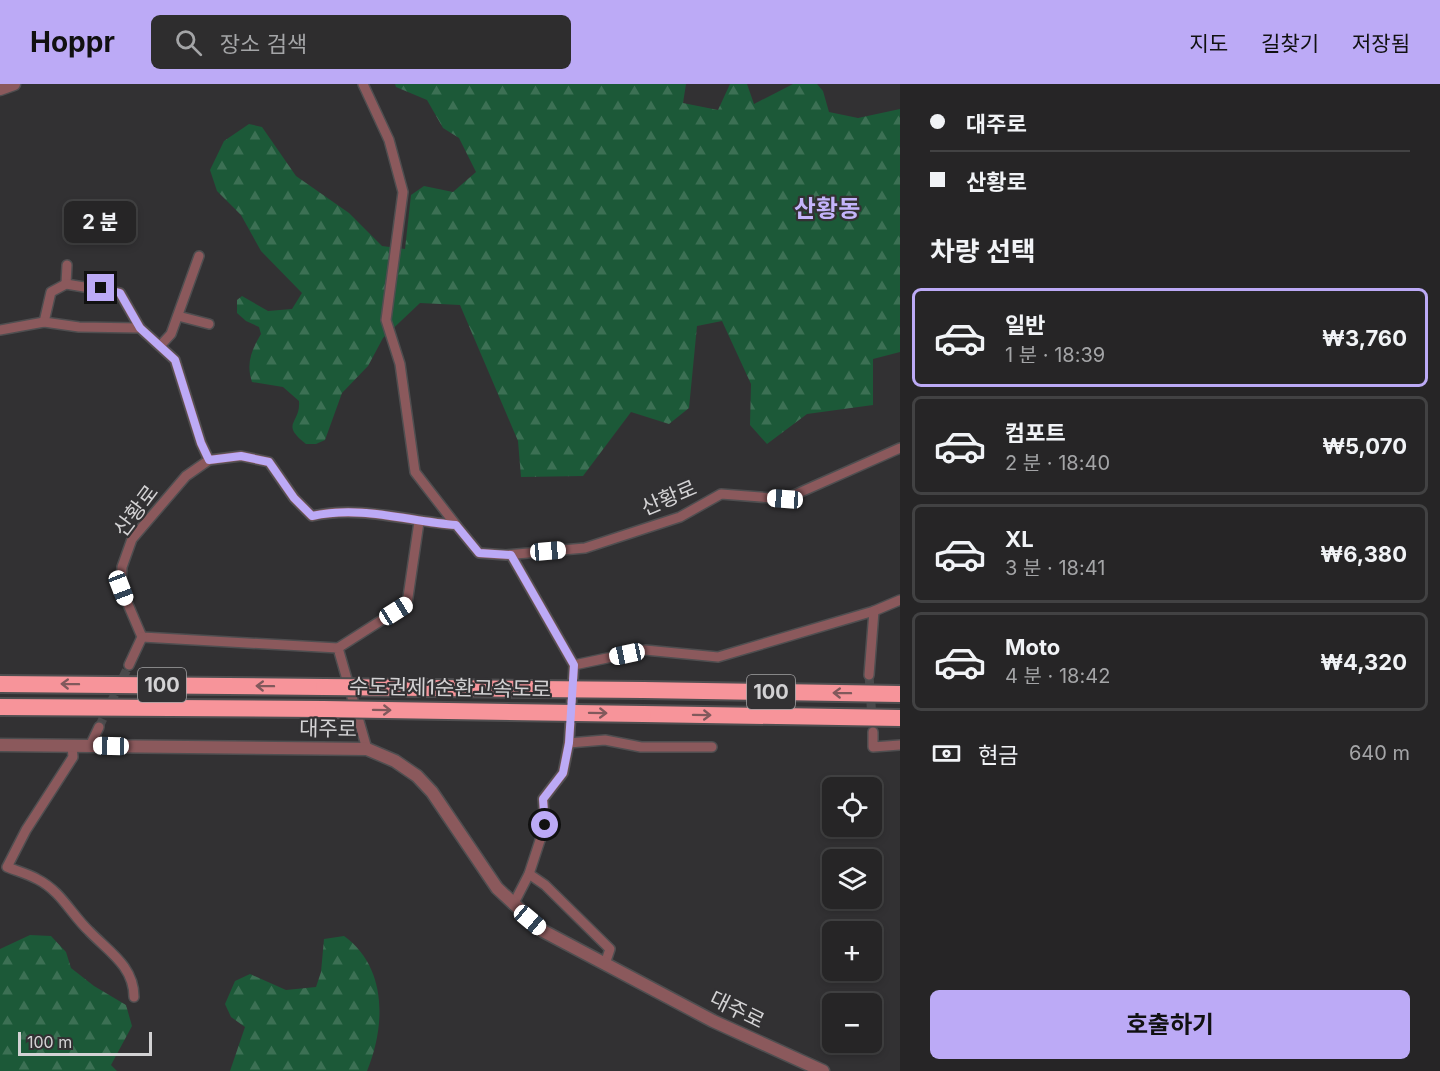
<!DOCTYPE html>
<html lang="ko">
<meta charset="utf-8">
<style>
:root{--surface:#262526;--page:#2e2d2e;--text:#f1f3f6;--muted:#a4a5a7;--line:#424243;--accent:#bcaaf6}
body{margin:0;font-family:Inter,"Noto Sans KR",sans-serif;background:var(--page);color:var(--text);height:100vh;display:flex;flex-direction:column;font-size:22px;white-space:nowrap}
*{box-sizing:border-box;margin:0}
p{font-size:20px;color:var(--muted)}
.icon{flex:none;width:33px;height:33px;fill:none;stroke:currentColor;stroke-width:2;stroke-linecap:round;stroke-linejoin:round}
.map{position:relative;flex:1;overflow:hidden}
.side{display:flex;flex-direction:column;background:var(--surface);width:540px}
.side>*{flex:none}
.guide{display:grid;align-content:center;height:132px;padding:0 30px;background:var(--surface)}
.buttons{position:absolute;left:822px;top:693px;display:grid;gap:12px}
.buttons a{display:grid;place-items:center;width:60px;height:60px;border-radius:9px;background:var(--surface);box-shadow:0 3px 9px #0003,0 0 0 2px var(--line);font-size:30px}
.scale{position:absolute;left:18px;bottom:15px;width:134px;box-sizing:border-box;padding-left:6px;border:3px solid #d3d2d4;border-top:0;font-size:16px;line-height:21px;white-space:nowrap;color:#d3d2d4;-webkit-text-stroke:4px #323133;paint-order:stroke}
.end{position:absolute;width:27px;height:27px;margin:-14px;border:8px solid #bcaaf6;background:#111;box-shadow:0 0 0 3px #111}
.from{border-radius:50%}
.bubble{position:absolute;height:42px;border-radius:9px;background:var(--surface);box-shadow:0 3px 9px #0003,0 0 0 2px var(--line);font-size:20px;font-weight:700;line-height:42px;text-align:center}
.car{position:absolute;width:18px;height:36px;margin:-18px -9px;border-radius:8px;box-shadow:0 0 4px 2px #0007;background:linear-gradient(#fff 24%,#345 0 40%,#fff 0 76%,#345 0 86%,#fff 0)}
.guide b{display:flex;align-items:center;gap:21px;height:57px;font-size:22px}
.guide b+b{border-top:2px solid var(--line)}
.guide i{width:15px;height:15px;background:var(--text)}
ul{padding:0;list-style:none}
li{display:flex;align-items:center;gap:18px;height:99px;margin:0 12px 9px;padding:0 18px;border:3px solid var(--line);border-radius:9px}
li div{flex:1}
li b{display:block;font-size:22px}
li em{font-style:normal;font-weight:700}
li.on{border-color:var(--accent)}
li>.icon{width:54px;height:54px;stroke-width:1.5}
h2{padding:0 30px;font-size:27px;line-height:72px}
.pay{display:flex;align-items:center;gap:15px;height:66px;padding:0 30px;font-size:22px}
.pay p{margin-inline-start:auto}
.cta{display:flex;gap:12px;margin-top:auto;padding:12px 30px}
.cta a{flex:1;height:69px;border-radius:9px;background:var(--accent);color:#111;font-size:24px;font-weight:700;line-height:69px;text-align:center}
header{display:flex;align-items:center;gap:36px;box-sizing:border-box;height:84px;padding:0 30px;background:var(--accent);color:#111}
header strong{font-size:28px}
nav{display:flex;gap:33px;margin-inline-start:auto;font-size:21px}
.search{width:420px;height:54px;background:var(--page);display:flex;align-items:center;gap:15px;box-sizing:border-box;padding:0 21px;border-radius:9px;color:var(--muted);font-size:22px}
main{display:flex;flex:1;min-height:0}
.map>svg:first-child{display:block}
</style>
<header>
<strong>Hoppr</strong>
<div class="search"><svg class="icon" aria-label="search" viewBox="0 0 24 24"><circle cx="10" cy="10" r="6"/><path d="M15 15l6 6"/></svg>장소 검색</div>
<nav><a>지도</a><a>길찾기</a><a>저장됨</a></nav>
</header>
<main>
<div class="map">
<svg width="900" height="987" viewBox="0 0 900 987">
<defs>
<pattern id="forest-firs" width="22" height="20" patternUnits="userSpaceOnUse" patternTransform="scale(1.5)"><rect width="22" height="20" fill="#1c5938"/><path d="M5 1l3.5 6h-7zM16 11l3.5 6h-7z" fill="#3c7054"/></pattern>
</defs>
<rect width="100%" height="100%" fill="#323133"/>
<g fill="url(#forest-firs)">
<path d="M395,0H686L683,19L718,26L730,0H747L754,20L793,0H817L823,7L829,28L858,34L900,25V268L873,275V321L807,330L767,360L750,341L751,300L722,237L697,242L689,324L669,340L631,328L583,392L521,393L518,357L460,221L420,219L383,254L368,282L342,309L325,356L316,360H306C279,339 301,340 299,317L283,303L252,298C246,280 251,267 261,250L259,243L246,237L237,229V216L242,212L268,227L292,225L302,209L261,167L241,131L217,107L210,86L224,57L249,40L262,43L296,92L349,129L382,162L405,165L411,111L424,102L453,108L476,88L459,54L443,44L427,16L396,3Z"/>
<path d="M30,851L51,852L66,868L71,884L94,902L126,921L132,942L111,981L117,987H0V865Z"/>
<path d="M344,852C387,883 386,941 367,987H230L245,943L231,933L225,920L235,897L250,890L286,906L316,903L321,888L324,855Z"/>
</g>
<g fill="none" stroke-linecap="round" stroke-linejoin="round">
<g stroke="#4a494b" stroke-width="9" stroke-dasharray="9 4.5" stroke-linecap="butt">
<path d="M869,591L873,648"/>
<path d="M99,643L129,581"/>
</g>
<g stroke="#4f4e50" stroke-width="12">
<g id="minor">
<path d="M363,0L389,56L403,108L386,236L400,280L415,388L456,441"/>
<path d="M66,200L67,181"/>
<path d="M178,232L209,240"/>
<path d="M44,238L51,208L66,200L120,209L140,244"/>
<path d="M0,246L44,238L79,243L140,244L175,276L201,359L209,376"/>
<path d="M160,262L171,250L199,172"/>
<path d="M511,471L574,581L569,659L563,689L543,715L545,741L529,790L513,821"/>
<path d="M142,553L121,504L122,483L132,455L186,392L209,376L241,372L269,378L294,414L312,432C360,421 407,437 456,441L479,469L506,471L585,464L680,433L721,410L785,415L900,364"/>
<path d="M142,553L338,564L367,665"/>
<path d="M338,564L407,520L419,438"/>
<path d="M129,581L142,553"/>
<path d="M574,581L645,566L718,573L874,527L900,516"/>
<path d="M869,591L874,527"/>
<path d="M873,648V663L900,661"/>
<path d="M569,659L605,656L641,663H712"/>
<path d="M72,662L73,673L26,746L7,783C17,787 28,790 37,795C61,807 71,830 89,847C108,867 134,882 134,913"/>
<path d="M90,662L99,643"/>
<path d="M529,790L545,801L610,865L605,880"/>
</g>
</g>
<g stroke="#4f4e50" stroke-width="15">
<g id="tertiary">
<path d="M0,5L14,0"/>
<path d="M0,661L367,665L395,677L417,692L432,708L497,804L543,847L713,937L823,987"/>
</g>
</g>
<g stroke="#4f4e50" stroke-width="20">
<g id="motorway">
<path d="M0,600L324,603"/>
<path d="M643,606L900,610"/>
<path d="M0,623L323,625"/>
<path d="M643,630L900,634"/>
</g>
</g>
<use href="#minor" stroke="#8b595c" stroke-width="9"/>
<use href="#tertiary" stroke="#8b595c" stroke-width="12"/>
<use href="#motorway" stroke="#f7949a" stroke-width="16"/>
<g stroke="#4f4e50" stroke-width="20" stroke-linecap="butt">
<g id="motorway-bridge">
<path d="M324,603L643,606"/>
<path d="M323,625L643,630"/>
</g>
</g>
<use href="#motorway-bridge" stroke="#f7949a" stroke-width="16"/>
</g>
<defs><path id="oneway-shaft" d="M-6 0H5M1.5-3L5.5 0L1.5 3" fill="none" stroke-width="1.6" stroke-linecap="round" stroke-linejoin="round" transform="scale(1.5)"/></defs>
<g stroke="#81595c">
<use href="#oneway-shaft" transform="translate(70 600) rotate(-179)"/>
<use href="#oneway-shaft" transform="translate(265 602) rotate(-179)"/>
<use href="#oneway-shaft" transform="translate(842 609) rotate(-179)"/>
<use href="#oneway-shaft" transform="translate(382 626) rotate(1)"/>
<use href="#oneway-shaft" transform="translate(598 629) rotate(1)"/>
<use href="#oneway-shaft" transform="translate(702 631) rotate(1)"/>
</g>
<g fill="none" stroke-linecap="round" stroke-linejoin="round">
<path stroke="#bcaaf6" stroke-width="8" d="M101,204L120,209L140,244L175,276L201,359L209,376L241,372L269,378L294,414L312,432C361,421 407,437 456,441L479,469L511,471L574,581L569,659L563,689L543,715L545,741"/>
</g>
<g text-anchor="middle" stroke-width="4.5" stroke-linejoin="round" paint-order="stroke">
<g fill="#323133" stroke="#a3a2a4" stroke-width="1.5">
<rect x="138" y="584" width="48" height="34" rx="4.5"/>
<rect x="747" y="591" width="48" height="34" rx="4.5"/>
</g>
<g font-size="20" font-weight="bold" fill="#d3d2d4">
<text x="162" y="608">100</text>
<text x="771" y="615">100</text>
</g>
<g font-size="21" fill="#d3d2d4" stroke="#323133">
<text transform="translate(669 414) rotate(-23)" y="7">산황로</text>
<text transform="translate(136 427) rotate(-53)" y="7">산황로</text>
<text transform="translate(450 604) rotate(1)" y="7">수도권제1순환고속도로</text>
<text transform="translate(328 645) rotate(1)" y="7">대주로</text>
<text transform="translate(737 926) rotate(26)" y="7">대주로</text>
</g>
<g font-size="24" font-weight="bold" fill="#c4b4fb" stroke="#323133">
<text x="827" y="133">산황동</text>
</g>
</g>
</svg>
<div class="buttons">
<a><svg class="icon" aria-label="locate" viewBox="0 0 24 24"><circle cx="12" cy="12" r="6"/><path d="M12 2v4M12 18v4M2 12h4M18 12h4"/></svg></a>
<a><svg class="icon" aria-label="layers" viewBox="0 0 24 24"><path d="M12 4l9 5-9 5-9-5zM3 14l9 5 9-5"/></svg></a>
<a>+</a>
<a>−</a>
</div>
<div class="scale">100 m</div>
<i class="end from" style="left:545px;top:741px"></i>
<i class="end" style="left:101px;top:204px"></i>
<div class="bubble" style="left:64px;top:117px;width:72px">2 분</div>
<i class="car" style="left:785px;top:415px;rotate:274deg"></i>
<i class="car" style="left:548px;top:467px;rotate:85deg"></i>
<i class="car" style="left:121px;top:504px;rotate:159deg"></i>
<i class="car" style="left:396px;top:527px;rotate:58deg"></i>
<i class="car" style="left:627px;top:570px;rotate:258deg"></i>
<i class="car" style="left:111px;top:662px;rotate:271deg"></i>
<i class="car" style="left:530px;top:836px;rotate:130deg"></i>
</div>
<section class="side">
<div class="guide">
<b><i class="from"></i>대주로</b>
<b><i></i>산황로</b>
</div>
<h2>차량 선택</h2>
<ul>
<li class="on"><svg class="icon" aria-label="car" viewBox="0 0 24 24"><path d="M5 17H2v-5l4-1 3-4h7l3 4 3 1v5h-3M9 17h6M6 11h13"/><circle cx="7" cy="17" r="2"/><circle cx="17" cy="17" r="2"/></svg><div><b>일반</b><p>1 분 · 18:39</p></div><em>₩3,760</em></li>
<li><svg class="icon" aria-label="car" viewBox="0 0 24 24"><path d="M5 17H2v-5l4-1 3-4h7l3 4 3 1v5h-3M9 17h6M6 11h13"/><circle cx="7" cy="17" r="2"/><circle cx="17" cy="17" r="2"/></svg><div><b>컴포트</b><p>2 분 · 18:40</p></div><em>₩5,070</em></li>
<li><svg class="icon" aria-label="car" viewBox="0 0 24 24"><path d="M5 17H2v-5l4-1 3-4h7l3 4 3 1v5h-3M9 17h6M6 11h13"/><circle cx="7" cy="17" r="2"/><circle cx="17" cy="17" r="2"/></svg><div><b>XL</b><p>3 분 · 18:41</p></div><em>₩6,380</em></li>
<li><svg class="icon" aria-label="car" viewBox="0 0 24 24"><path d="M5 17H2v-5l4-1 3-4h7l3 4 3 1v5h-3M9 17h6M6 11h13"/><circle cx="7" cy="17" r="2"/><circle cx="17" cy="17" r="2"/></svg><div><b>Moto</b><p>4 분 · 18:42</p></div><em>₩4,320</em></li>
</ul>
<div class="pay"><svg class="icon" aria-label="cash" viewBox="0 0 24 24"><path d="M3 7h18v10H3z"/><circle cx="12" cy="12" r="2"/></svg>현금<p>640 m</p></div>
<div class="cta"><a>호출하기</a></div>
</section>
</main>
